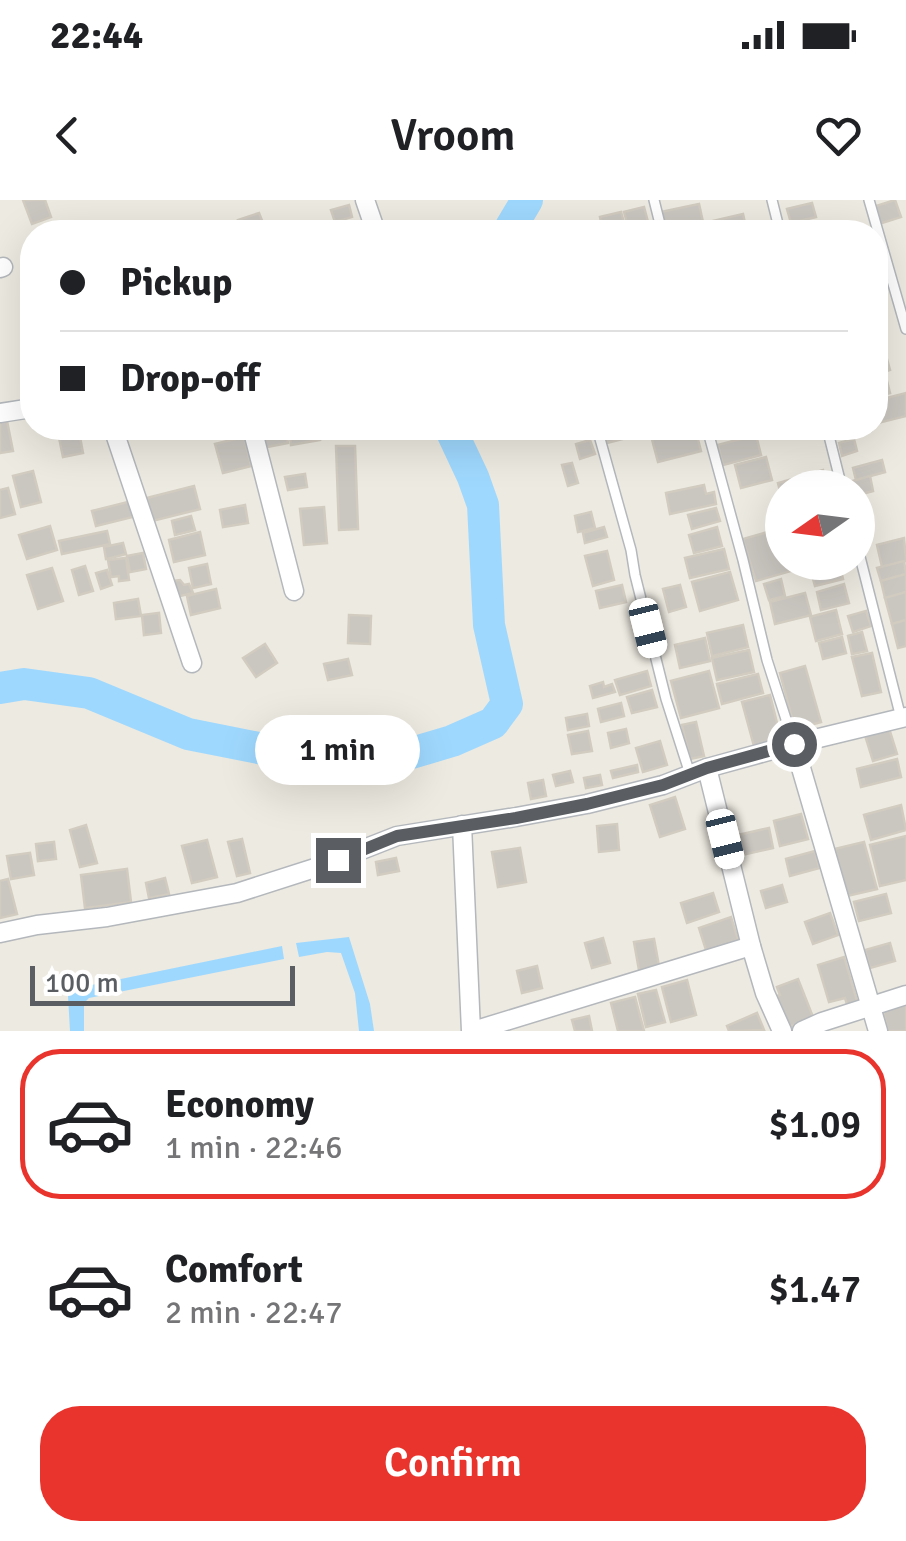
<!DOCTYPE html>
<meta charset="utf-8">
<style>
:root{--surface:#fff;--page:#f2f2f2;--text:#202124;--muted:#757577;--line:#e0e0e0;--accent:#e8342c}
body{margin:0;font-family:Signika,sans-serif;background:var(--page);color:var(--text);height:100vh;display:flex;flex-direction:column;font-size:38px;white-space:nowrap}
*{box-sizing:border-box;margin:0}
p{font-size:32px;color:var(--muted)}
.icon{flex:none;width:55px;height:55px;fill:none;stroke:currentColor;stroke-width:2;stroke-linecap:round;stroke-linejoin:round}
.map{position:relative;height:831px;overflow:hidden}
.details{display:flex;flex-direction:column;background:var(--surface);flex:1}
.details>*{flex:none}
.banner{position:absolute;left:20px;top:20px;width:868px;height:220px;border-radius:40px;box-shadow:0 10px 40px #0002;display:grid;align-content:center;height:220px;padding:0 40px;background:var(--surface)}
.needle{width:65px;rotate:256deg}
.fabs{position:absolute;left:765px;top:270px;display:grid;gap:20px}
.fabs a{display:grid;place-items:center;width:110px;height:110px;border-radius:50%;background:var(--surface);box-shadow:0 10px 40px #0002;font-size:50px}
.scale{position:absolute;left:30px;bottom:25px;width:265px;box-sizing:border-box;padding-left:10px;border:5px solid #5a5e62;border-top:0;font-size:28px;line-height:35px;white-space:nowrap;color:#5a5e62;-webkit-text-stroke:8px #fff;paint-order:stroke}
.end{position:absolute;width:45px;height:45px;margin:-22px;border:12px solid #5a5e62;background:#fff;box-shadow:0 0 0 5px #fff}
.from{border-radius:50%}
.bubble{position:absolute;height:70px;border-radius:35px;background:var(--surface);box-shadow:0 10px 40px #0002;font-size:32px;font-weight:600;line-height:70px;text-align:center}
.car{position:absolute;width:30px;height:60px;margin:-30px -15px;border-radius:12px;box-shadow:0 0 8px 2px #0007;background:linear-gradient(#fff 24%,#345 0 40%,#fff 0 76%,#345 0 86%,#fff 0)}
.banner b{display:flex;align-items:center;gap:35px;height:95px;font-size:38px}
.banner b+b{border-top:2px solid var(--line)}
.banner i{width:25px;height:25px;background:var(--text)}
ul{padding:18px 0 0;list-style:none}
li{display:flex;align-items:center;gap:30px;height:150px;margin:0 20px 15px;padding:0 20px;border:5px solid transparent;border-radius:40px}
li div{flex:1}
li b{display:block;font-size:38px}
li em{font-style:normal;font-weight:600}
li.selected{border-color:var(--accent)}
li>.icon{width:90px;height:90px;stroke-width:1.5}
.button{display:flex;gap:20px;margin-top:auto;padding:20px 40px}
.button a{flex:1;height:115px;border-radius:40px;background:var(--accent);color:#fff;font-size:40px;font-weight:600;line-height:115px;text-align:center}
.status{display:flex;justify-content:space-between;align-items:center;height:70px;padding:0 50px;background:var(--surface);direction:ltr}
.status svg{height:28px;fill:currentColor}
header{display:flex;justify-content:space-between;align-items:center;height:130px;padding:0 40px;background:var(--surface);font-size:45px;font-weight:600}
.map>svg:first-child{display:block}
</style>
<div class="status"><b>22:44</b><svg viewBox="0 0 49 12"><path d="M0 12V9h3v3zM5 12V6h3v6zM10 12V3h3v9zM15 12V0h3v12zM26 1h20v11H26zM47 4h2v5h-2z"/></svg></div>
<header><svg class="icon" aria-label="back" viewBox="0 0 24 24"><path d="M15 5l-7 7 7 7"/></svg>Vroom<svg class="icon" aria-label="heart" viewBox="0 0 24 24"><path d="M12 20l-8-8c-3-5 5-10 8-4 3-6 11-1 8 4z"/></svg></header>
<div class="map">
<svg width="906" height="831" viewBox="0 0 906 831">
<rect width="100%" height="100%" fill="#edeae1"/>
<g fill="#9fd8fe">
<path d="M349,737L370,804L374,831H359L355,793L341,753L327,752L299,757L296,743Z"/>
<path d="M282,746L284,759L89,798L84,803V831H70L68,796L72,789Z"/>
</g>
<g fill="none" stroke-linecap="round" stroke-linejoin="round">
<g stroke="#9fd8fe" stroke-width="32">
<path d="M508,32L527,0"/>
<path d="M0,488L24,484L89,493L188,534L319,560H388L452,541L493,523L507,504L489,425L483,305L473,277L450,228"/>
</g>
</g>
<g fill="#cac6c0" stroke="#d1cbc0" stroke-width="2.5">
<path d="M23,0H45L51,17L32,24Z"/>
<path d="M895,0L901,17L879,24L873,7Z"/>
<path d="M812,3L816,17L791,23L787,9Z"/>
<path d="M699,4L703,22L665,30L661,12Z"/>
<path d="M349,5L352,17L335,22L331,10Z"/>
<path d="M644,7L648,22L628,26L624,12Z"/>
<path d="M621,12L625,26L603,31L600,17Z"/>
<path d="M259,13L265,28L252,32H242L238,20Z"/>
<path d="M743,14L747,32H715L713,21Z"/>
<path d="M885,152L890,170L875,175V155Z"/>
<path d="M886,177L890,193L875,197V180Z"/>
<path d="M906,193V216L878,223L875,201Z"/>
<path d="M7,221L13,251L0,253V222Z"/>
<path d="M57,228H67L69,239L80,237L83,253L63,257Z"/>
<path d="M257,228H285L288,243L262,248Z"/>
<path d="M289,228H318L320,240L291,245Z"/>
<path d="M602,228H623L626,238L607,243Z"/>
<path d="M668,228H695L701,251L658,262L650,232Z"/>
<path d="M847,228H870L871,231L843,238L840,229Z"/>
<path d="M756,235L761,255L723,265L718,245Z"/>
<path d="M244,237L251,266L223,273L215,244Z"/>
<path d="M854,239L857,251L842,256L839,243Z"/>
<path d="M590,240L595,254L580,259L576,244Z"/>
<path d="M336,246H355L358,329L339,330Z"/>
<path d="M766,257L772,280L741,288L735,265Z"/>
<path d="M882,260L885,272L856,280L853,268Z"/>
<path d="M572,263L578,283L568,286L562,265Z"/>
<path d="M823,270L828,288H782V299L778,283Z"/>
<path d="M33,271L41,302L21,307L13,276Z"/>
<path d="M305,274L307,287L288,290L285,277Z"/>
<path d="M870,276L873,291L858,295V288H850L849,282Z"/>
<path d="M704,285L706,294L714,292L716,304L670,314L666,293Z"/>
<path d="M194,286L200,309L152,321L147,298Z"/>
<path d="M8,288L15,314L0,318V290Z"/>
<path d="M132,301L136,316L96,326L92,311Z"/>
<path d="M245,305L248,323L223,327L220,310Z"/>
<path d="M324,307L327,343L304,345L300,309Z"/>
<path d="M716,308L720,321L692,329L688,315Z"/>
<path d="M591,312L595,328L578,332L575,316Z"/>
<path d="M191,316L195,330L175,335L172,321Z"/>
<path d="M50,326L57,350L27,359L19,335Z"/>
<path d="M604,327L607,337L585,343L583,333Z"/>
<path d="M717,327L722,346L694,353L689,335Z"/>
<path d="M782,328V362H796L798,369L756,381L743,339Z"/>
<path d="M107,331L110,344L62,354L59,341Z"/>
<path d="M200,332L205,355L174,362L169,340Z"/>
<path d="M904,338L906,361L882,367L877,345Z"/>
<path d="M123,343L126,354L106,359L104,347Z"/>
<path d="M724,349L729,369L690,378L685,358Z"/>
<path d="M607,351L614,380L593,386L585,356Z"/>
<path d="M143,353L146,369L130,372L127,356Z"/>
<path d="M126,358L129,380L119,381V376L111,377L108,360Z"/>
<path d="M904,361L906,374L881,381L877,368Z"/>
<path d="M831,362H839L843,379L815,386L810,368Z"/>
<path d="M207,364L211,384L193,388L189,368Z"/>
<path d="M85,366L93,391L79,395L72,370Z"/>
<path d="M52,368L63,401L38,409L27,375Z"/>
<path d="M107,370L112,385L101,389L96,373Z"/>
<path d="M730,372L738,400L700,411L692,382Z"/>
<path d="M906,374V392L885,398L881,381Z"/>
<path d="M781,379L785,396L769,400L764,384Z"/>
<path d="M180,380L184,385L189,384L193,393L176,397L172,381Z"/>
<path d="M844,384L849,403L821,410L817,392Z"/>
<path d="M622,385L626,402L600,408L596,391Z"/>
<path d="M680,385L686,407L669,412L663,389Z"/>
<path d="M216,389L220,408L191,415L187,396Z"/>
<path d="M906,392V420L892,424L885,398Z"/>
<path d="M805,393L811,415L775,424L770,402Z"/>
<path d="M138,399L141,416L116,419L114,403Z"/>
<path d="M836,410L842,434L816,441L810,417Z"/>
<path d="M866,411L871,426L853,432L848,416Z"/>
<path d="M159,413L161,433L144,435L142,415Z"/>
<path d="M349,415L371,416L370,444L348,443Z"/>
<path d="M906,420V446L898,448L892,424Z"/>
<path d="M743,425L748,447L712,456L707,433Z"/>
<path d="M862,432L867,451L852,454L848,436Z"/>
<path d="M842,437L846,453L823,459L819,443Z"/>
<path d="M705,438L710,461L680,468L675,445Z"/>
<path d="M265,444L277,463L256,477L243,458Z"/>
<path d="M749,450L754,472L717,480L712,458Z"/>
<path d="M872,453L881,492L862,496L852,457Z"/>
<path d="M348,459L352,475L328,480L324,464Z"/>
<path d="M805,466L821,522L795,529L780,473Z"/>
<path d="M647,471L651,486L620,495L615,480Z"/>
<path d="M709,471L719,508L681,518L671,481Z"/>
<path d="M758,474L763,493L722,504L717,484Z"/>
<path d="M603,482L604,487L612,484L615,492L593,498L590,486Z"/>
<path d="M652,490L657,507L632,513L627,497Z"/>
<path d="M770,495L781,539L754,546L742,502Z"/>
<path d="M621,503L624,516L601,522L598,509Z"/>
<path d="M587,514L589,526L568,530L566,518Z"/>
<path d="M696,522L704,556L690,559L682,525Z"/>
<path d="M888,525L897,554L873,561L864,532Z"/>
<path d="M626,529L629,543L611,548L608,533Z"/>
<path d="M588,531L592,551L572,554L568,535Z"/>
<path d="M660,541L667,565L643,572L636,548Z"/>
<path d="M897,559L901,577L861,587L857,569Z"/>
<path d="M637,565L638,572L613,578L611,571Z"/>
<path d="M570,571L573,582L556,586L553,575Z"/>
<path d="M600,575L602,585L586,588L584,578Z"/>
<path d="M543,580L546,596L531,599L528,583Z"/>
<path d="M675,597L685,629L660,637L650,605Z"/>
<path d="M901,605L906,630L871,640L864,615Z"/>
<path d="M801,614L808,639L780,646L774,621Z"/>
<path d="M617,624L619,650L599,652L597,626Z"/>
<path d="M86,625L97,663L80,667L70,630Z"/>
<path d="M769,628L773,648L742,655L738,635Z"/>
<path d="M906,636V680L880,686L870,645Z"/>
<path d="M242,639L250,673L237,676L228,642Z"/>
<path d="M207,640L217,677L192,683L182,646Z"/>
<path d="M54,642L56,659L38,661L36,644Z"/>
<path d="M864,642L877,689L847,696L835,649Z"/>
<path d="M520,648L526,682L498,687L492,652Z"/>
<path d="M815,651L819,668L790,676L786,659Z"/>
<path d="M30,653L34,675L11,679L7,656Z"/>
<path d="M396,658L399,671L378,675L376,662Z"/>
<path d="M127,669L131,702L85,708L81,675Z"/>
<path d="M165,678L169,694L149,698L146,683Z"/>
<path d="M8,679L17,714L0,718V681Z"/>
<path d="M782,685L787,702L766,708L761,691Z"/>
<path d="M713,693L719,712L687,723L681,703Z"/>
<path d="M886,694L891,713L859,721L854,702Z"/>
<path d="M830,713L838,735L813,744L805,722Z"/>
<path d="M731,717L738,740L706,750L699,728Z"/>
<path d="M603,738L610,763L592,768L585,743Z"/>
<path d="M654,739L659,766L639,770L634,742Z"/>
<path d="M890,743L895,761L870,768L865,750Z"/>
<path d="M844,757L857,801L847,804L845,798L829,802L818,765Z"/>
<path d="M537,766L542,788L522,793L517,771Z"/>
<path d="M798,779L813,817L789,827L777,796L780,795L777,787Z"/>
<path d="M687,780L696,815L671,822L662,787Z"/>
<path d="M656,790L665,822L646,827L638,794Z"/>
<path d="M635,797L644,831H618L611,803Z"/>
<path d="M906,801V831H888L882,807Z"/>
<path d="M757,813L764,830L729,831L727,826Z"/>
<path d="M589,816L592,831H575L572,820Z"/>
</g>
<g fill="none" stroke-linecap="round" stroke-linejoin="round">
<g stroke="#b4b8bc" stroke-width="12">
<g id="lane">
<path d="M654,0L662,32"/>
<path d="M772,0L780,32"/>
<path d="M869,0L906,129"/>
<path d="M597,228L631,350L635,375L666,499L690,574"/>
<path d="M707,228L743,360L767,460L794,544"/>
<path d="M827,228L842,288"/>
<path d="M858,349L901,518"/>
</g>
</g>
<g stroke="#b4b8bc" stroke-width="21">
<g id="street">
<path d="M365,0L376,32"/>
<path d="M0,68L3,67"/>
<path d="M0,213L32,208"/>
<path d="M113,228L192,463"/>
<path d="M252,228L294,391"/>
<path d="M794,544L878,831"/>
<path d="M707,568L751,746L765,793L782,831"/>
<path d="M462,625L471,831"/>
<path d="M0,733L37,725L107,717L237,693L318,667L397,636L516,617L587,604L663,585L707,568L794,544L906,517"/>
<path d="M473,831L751,746"/>
<path d="M802,831L822,822L906,795"/>
</g>
</g>
<use href="#lane" stroke="#fff" stroke-width="9"/>
<use href="#street" stroke="#fff" stroke-width="18"/>
</g>
<g fill="none" stroke-linecap="round" stroke-linejoin="round">
<path stroke="#5a5e62" stroke-width="12" d="M338,660L397,636L516,618L587,604L663,585L707,568L794,544"/>
</g>
</svg>
<div class="fabs">
<a><svg class="needle" viewBox="-14 -14 28 28"><path d="M0-13l5 13h-10z" fill="#e53935"/><path d="M0 13l5-13h-10z" fill="#757577"/></svg></a>
</div>
<div class="scale">100 m</div>
<i class="end from" style="left:794px;top:544px"></i>
<i class="end" style="left:338px;top:660px"></i>
<div class="bubble" style="left:255px;top:515px;width:165px">1 min</div>
<i class="car" style="left:648px;top:428px;rotate:166deg"></i>
<i class="car" style="left:725px;top:639px;rotate:166deg"></i>
<div class="banner">
<b><i class="from"></i>Pickup</b>
<b><i></i>Drop-off</b>
</div>
</div>
<section class="details">
<ul>
<li class="selected"><svg class="icon" aria-label="car" viewBox="0 0 24 24"><path d="M5 17H2v-5l4-1 3-4h7l3 4 3 1v5h-3M9 17h6M6 11h13"/><circle cx="7" cy="17" r="2"/><circle cx="17" cy="17" r="2"/></svg><div><b>Economy</b><p>1 min · 22:46</p></div><em>$1.09</em></li>
<li><svg class="icon" aria-label="car" viewBox="0 0 24 24"><path d="M5 17H2v-5l4-1 3-4h7l3 4 3 1v5h-3M9 17h6M6 11h13"/><circle cx="7" cy="17" r="2"/><circle cx="17" cy="17" r="2"/></svg><div><b>Comfort</b><p>2 min · 22:47</p></div><em>$1.47</em></li>
</ul>
<div class="button"><a>Confirm</a></div>
</section>
